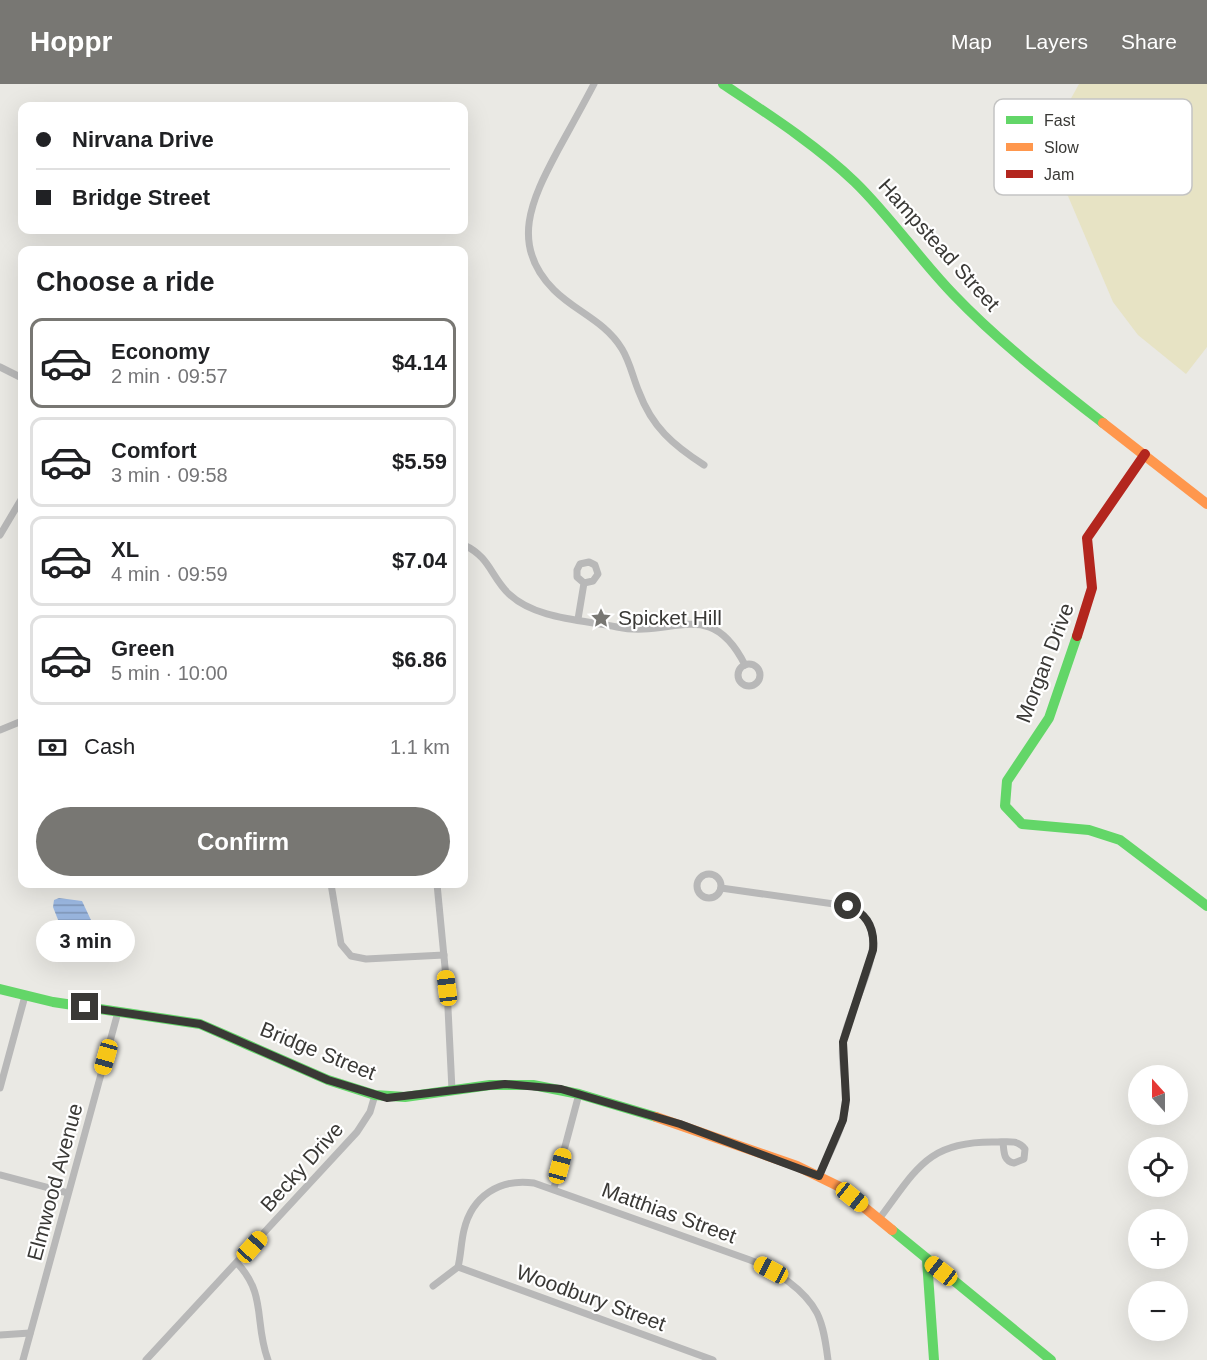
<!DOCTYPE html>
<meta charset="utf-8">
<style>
:root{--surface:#fff;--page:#f6f6f6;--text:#202124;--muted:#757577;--line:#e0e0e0;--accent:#787773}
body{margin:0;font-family:Arial,sans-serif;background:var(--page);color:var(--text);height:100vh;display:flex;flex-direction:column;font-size:22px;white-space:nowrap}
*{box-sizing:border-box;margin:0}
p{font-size:20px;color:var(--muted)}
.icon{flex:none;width:33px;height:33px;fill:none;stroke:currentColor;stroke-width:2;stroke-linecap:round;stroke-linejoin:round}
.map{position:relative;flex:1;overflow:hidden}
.panel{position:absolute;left:18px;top:162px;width:450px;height:642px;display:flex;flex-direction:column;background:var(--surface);border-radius:12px;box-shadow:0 6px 24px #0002}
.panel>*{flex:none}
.banner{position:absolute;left:18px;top:18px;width:450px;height:132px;border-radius:12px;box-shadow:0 6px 24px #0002;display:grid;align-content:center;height:132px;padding:0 18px;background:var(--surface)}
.needle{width:39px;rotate:339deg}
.fabs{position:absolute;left:1128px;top:981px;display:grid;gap:12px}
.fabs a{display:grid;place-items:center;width:60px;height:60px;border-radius:50%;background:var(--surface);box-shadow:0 6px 24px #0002;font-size:30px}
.end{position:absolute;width:27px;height:27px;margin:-14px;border:8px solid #3a3936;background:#fff;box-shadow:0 0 0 3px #fff}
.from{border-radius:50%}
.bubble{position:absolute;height:42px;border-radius:21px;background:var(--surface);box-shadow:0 6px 24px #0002;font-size:20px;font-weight:700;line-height:42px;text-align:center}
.car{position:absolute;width:18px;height:36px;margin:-18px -9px;border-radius:8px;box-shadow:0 0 4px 2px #0007;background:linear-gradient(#f5c518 24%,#345 0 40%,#f5c518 0 76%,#345 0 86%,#f5c518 0)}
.banner b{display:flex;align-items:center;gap:21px;height:57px;font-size:22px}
.banner b+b{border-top:2px solid var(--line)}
.banner i{width:15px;height:15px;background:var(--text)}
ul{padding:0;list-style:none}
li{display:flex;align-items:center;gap:18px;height:90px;margin:0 12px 9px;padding:0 6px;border:3px solid var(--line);border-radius:12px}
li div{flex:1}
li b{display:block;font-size:22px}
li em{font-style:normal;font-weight:700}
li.active{border-color:var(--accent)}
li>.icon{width:54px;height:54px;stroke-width:1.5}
h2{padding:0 18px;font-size:27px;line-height:72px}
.pay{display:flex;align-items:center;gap:15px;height:66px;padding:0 18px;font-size:22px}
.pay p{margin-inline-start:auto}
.primary-button{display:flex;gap:12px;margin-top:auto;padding:12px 18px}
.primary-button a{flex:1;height:69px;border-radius:36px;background:var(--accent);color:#fff;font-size:24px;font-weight:700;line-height:69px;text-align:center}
header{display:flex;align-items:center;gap:36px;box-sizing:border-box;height:84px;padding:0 30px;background:var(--accent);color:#fff}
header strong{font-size:28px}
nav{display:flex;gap:33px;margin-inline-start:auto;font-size:21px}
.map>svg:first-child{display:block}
</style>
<header>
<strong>Hoppr</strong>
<nav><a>Map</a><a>Layers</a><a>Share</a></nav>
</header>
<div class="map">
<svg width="1207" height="1276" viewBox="0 0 1207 1276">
<defs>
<pattern id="water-rules" width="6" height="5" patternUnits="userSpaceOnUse" patternTransform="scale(1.5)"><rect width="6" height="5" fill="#9cb9e3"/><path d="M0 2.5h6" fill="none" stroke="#8097b9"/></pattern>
</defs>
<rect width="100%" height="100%" fill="#eae9e4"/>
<path fill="#e7e3c4" d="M1079,0H1207V263L1186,290L1138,251L1113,218L1068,112L1032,85Z"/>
<path fill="url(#water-rules)" d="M59,814L82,817L99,853L92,863L69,864L53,823L54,816Z"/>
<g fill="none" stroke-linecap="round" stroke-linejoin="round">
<g stroke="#b8b8b8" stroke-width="7">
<path d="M594,0C582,23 569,46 557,68C532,115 509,161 554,206C576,228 605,237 622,265C630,278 633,294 639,308C652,343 673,361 704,381"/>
<path d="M0,283L22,294"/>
<path d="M0,451L22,414"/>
<path d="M464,461C490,473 491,493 509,510C535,535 583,536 617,543C672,555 710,511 745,581"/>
<path d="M578,535L584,499L577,493V486L580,480L589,478L595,481L598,490L593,497L584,499"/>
<circle cx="749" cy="591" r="11"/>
<path d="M0,646L22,637"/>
<circle cx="709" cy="802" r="12"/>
<path d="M331,800L341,860L351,872L366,875L444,871"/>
<path d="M437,800L447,904L452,1006"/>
<path d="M721,804L848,822C904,844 848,920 843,958C840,976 846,995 846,1014C846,1041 830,1067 819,1092"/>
<path d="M0,1004L25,912"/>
<path d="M0,1091L68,1109"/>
<path d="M554,1104L579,1010"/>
<path d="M879,1135C917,1085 927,1057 995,1058C1006,1058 1018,1055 1025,1065L1024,1075L1014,1079C1003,1077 1004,1067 1003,1058"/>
<path d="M237,1179C267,1210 254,1239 268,1276"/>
<path d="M458,1183L713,1276"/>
<path d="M433,1202L458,1183C461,1171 461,1158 464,1146C472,1112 500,1094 534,1099L750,1176C774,1185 805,1206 817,1229C824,1243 826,1261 828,1276"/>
<path d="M0,1251L30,1249"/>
<path d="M23,1276L118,928"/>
<path d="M146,1276L357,1048L370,1028L375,1011"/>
</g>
<g stroke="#63d668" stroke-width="10">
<path d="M723,0C768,30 815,60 855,98C891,133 919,175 954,211C999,258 1052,299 1103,339"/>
<path d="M1077,552L1049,634L1007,697L1005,722L1022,740L1089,746L1120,756L1207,822"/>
<path d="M0,905L53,918L200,940L328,996L375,1011L405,1013L490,1001H533L579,1010L656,1033"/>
<path d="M892,1146L1051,1276"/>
<path d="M927,1176L934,1276"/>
</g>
<g stroke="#ff974d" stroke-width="10">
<path d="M1103,339L1207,420"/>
<path d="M656,1033L797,1082L838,1102L892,1146"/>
</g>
<path stroke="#b3261e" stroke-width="10" d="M1077,552L1092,504L1087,454L1145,370"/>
</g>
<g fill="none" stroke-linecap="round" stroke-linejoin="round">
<path stroke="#3a3936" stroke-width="8" d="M85,923L200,940L328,996L387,1014L505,1000L561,1005L680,1040L819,1092L843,1036L846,1016L843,958L873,866C875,846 868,830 848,822"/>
</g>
<defs>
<g id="sight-bare" transform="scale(1.62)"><path d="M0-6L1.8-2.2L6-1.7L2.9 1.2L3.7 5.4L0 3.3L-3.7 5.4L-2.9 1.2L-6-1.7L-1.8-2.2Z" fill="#787773" stroke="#fff" stroke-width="2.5" paint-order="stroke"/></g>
</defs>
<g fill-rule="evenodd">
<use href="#sight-bare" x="601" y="534"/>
</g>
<g text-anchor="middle" stroke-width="4.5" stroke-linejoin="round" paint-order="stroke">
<g font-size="21" fill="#3a3936" stroke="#fff">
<text transform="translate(939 161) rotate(48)" y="7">Hampstead Street</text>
<text transform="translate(1045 579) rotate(-69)" y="7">Morgan Drive</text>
<text transform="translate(318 967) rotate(22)" y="7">Bridge Street</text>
<text transform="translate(302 1083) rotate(-48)" y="7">Becky Drive</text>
<text transform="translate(55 1098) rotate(-75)" y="7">Elmwood Avenue</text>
<text transform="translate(669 1129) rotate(20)" y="7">Matthias Street</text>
<text transform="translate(591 1214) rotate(20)" y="7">Woodbury Street</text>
</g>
<g font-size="21" fill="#3a3936" stroke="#fff" text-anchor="start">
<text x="618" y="541">Spicket Hill</text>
</g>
</g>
<rect x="994" y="15" width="198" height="96" rx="9" fill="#fff" stroke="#c4c4c3" stroke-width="1.5"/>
<rect x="1006" y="32" width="27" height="8" fill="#63d668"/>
<rect x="1006" y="59" width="27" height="8" fill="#ff974d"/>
<rect x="1006" y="86" width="27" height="8" fill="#b3261e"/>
<g font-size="16" fill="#3a3936">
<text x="1044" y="42">Fast</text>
<text x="1044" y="69">Slow</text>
<text x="1044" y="96">Jam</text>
</g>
</svg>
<div class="fabs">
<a><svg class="needle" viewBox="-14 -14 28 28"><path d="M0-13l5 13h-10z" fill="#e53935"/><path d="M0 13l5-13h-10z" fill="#757577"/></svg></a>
<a><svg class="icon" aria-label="locate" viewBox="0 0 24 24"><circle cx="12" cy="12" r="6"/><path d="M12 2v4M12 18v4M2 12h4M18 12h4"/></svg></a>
<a>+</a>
<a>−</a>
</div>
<i class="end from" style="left:848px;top:822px"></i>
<i class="end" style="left:85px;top:923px"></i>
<div class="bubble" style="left:36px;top:836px;width:99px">3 min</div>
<i class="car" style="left:447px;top:904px;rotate:353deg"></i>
<i class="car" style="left:106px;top:973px;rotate:196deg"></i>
<i class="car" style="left:560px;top:1082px;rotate:15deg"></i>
<i class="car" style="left:852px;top:1113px;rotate:129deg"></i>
<i class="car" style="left:252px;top:1163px;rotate:42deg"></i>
<i class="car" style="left:771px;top:1186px;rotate:298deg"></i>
<i class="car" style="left:941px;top:1187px;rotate:308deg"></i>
<div class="banner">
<b><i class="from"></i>Nirvana Drive</b>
<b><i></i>Bridge Street</b>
</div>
<section class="panel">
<h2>Choose a ride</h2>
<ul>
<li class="active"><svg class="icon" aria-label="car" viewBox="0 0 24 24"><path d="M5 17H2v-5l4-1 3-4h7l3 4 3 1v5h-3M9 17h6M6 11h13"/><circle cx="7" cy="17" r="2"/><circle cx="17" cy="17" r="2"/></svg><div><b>Economy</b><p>2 min · 09:57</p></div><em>$4.14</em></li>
<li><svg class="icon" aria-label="car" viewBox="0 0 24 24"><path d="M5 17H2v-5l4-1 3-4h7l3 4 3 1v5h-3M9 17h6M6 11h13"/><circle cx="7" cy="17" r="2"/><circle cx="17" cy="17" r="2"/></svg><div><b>Comfort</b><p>3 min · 09:58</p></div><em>$5.59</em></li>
<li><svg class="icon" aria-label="car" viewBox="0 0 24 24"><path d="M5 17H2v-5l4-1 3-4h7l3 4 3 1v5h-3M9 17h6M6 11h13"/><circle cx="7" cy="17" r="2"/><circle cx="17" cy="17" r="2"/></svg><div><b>XL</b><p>4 min · 09:59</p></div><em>$7.04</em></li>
<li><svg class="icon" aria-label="car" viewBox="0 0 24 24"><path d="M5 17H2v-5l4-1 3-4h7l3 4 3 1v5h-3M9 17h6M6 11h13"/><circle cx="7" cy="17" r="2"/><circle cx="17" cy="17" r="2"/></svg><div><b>Green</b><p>5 min · 10:00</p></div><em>$6.86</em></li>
</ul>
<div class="pay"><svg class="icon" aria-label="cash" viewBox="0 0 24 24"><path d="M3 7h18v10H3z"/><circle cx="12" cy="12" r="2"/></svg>Cash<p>1.1 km</p></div>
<div class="primary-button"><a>Confirm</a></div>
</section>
</div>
